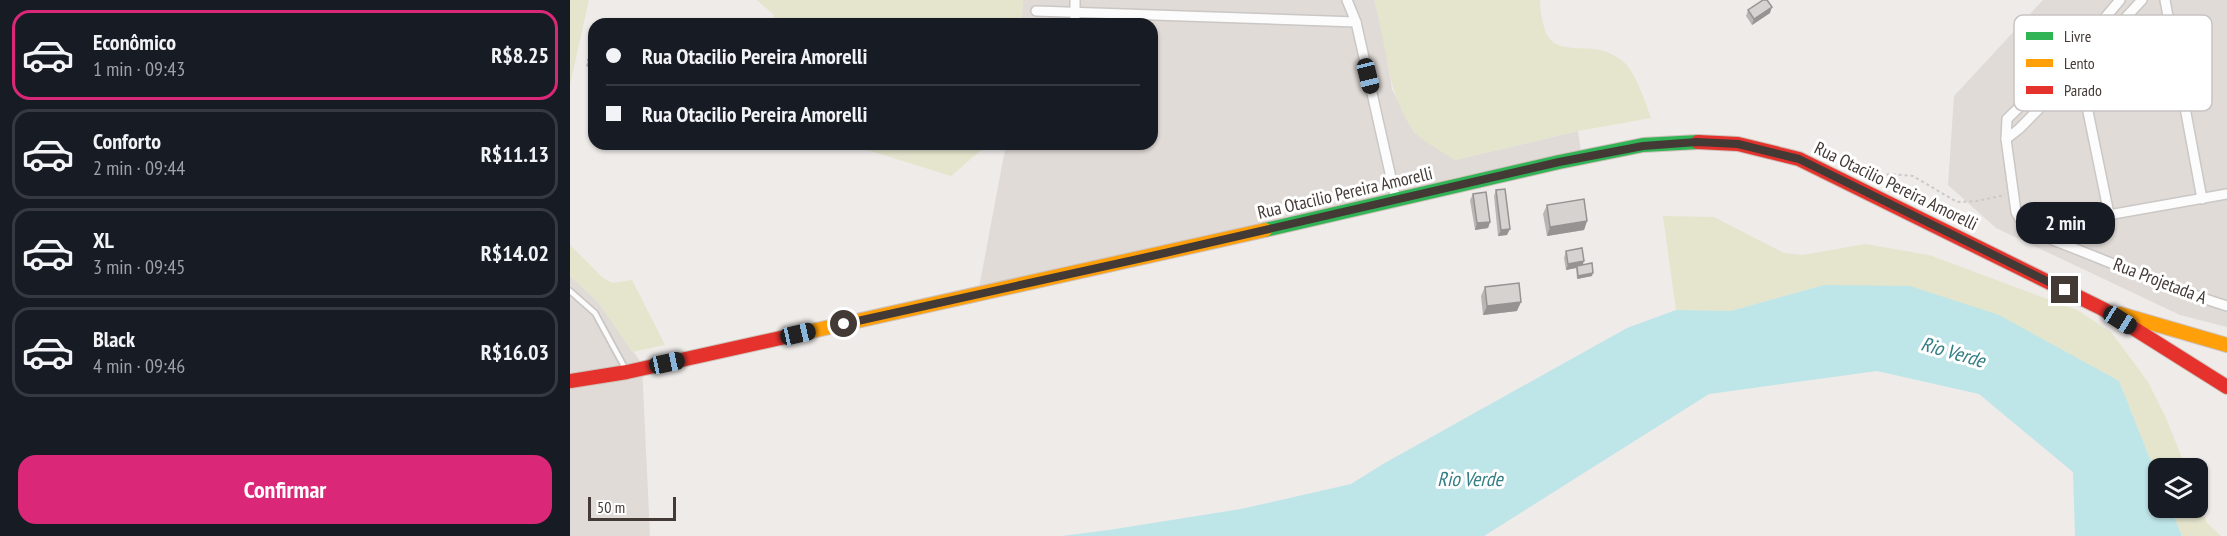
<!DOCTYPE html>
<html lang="pt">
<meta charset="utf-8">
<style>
:root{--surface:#171b24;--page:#242831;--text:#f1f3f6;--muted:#9ea1a6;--line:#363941;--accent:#db2777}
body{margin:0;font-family:"PT Sans Narrow",sans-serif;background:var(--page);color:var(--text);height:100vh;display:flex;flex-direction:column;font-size:22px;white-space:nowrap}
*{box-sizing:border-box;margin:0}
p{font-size:20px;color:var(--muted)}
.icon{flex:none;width:33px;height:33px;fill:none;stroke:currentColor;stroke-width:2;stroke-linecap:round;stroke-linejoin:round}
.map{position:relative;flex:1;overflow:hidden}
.drawer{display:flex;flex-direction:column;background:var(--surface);width:570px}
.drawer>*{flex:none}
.top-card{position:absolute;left:18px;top:18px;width:570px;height:132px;border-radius:18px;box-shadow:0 2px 4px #0004;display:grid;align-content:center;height:132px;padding:0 18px;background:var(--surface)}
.fabs{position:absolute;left:1578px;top:458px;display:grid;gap:12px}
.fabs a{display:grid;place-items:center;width:60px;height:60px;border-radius:12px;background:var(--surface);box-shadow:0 2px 4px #0004;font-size:30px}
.scale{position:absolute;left:18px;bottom:15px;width:88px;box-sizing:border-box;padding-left:6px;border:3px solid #433a36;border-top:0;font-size:16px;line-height:21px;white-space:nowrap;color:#433a36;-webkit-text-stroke:4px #fff;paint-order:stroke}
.end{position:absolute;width:27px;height:27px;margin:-14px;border:8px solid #433a36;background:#fff;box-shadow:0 0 0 3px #fff}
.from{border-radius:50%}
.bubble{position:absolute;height:42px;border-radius:18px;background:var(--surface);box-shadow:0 2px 4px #0004;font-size:20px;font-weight:600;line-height:42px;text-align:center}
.car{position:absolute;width:18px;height:36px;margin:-18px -9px;border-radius:8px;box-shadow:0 0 4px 2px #0007;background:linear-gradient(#222 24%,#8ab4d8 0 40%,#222 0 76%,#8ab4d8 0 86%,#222 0)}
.top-card b{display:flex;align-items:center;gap:21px;height:57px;font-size:22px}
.top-card b+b{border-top:2px solid var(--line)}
.top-card i{width:15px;height:15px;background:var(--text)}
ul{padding:10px 0 0;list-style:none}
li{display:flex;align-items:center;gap:18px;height:90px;margin:0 12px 9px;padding:0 6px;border:3px solid var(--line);border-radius:18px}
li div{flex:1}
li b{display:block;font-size:22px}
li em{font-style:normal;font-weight:600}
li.current{border-color:var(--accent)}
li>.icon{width:54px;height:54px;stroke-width:1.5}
.cta{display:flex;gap:12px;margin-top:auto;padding:12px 18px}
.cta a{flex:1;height:69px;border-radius:18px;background:var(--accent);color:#fff;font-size:24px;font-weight:600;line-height:69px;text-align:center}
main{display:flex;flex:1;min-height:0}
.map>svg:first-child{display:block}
</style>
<main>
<section class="drawer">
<ul>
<li class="current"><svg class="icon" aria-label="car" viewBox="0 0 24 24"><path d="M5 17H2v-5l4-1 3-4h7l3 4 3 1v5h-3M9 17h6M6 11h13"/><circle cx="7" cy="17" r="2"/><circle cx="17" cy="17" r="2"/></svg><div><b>Econômico</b><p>1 min · 09:43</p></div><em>R$8.25</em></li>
<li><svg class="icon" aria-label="car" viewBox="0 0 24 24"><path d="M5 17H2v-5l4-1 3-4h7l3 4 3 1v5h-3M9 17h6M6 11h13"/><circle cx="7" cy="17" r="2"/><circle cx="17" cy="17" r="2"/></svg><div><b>Conforto</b><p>2 min · 09:44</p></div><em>R$11.13</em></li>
<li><svg class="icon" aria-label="car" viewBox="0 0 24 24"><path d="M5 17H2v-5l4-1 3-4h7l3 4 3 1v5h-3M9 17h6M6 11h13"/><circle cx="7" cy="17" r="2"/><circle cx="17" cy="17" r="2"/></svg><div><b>XL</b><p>3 min · 09:45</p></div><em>R$14.02</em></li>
<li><svg class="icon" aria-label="car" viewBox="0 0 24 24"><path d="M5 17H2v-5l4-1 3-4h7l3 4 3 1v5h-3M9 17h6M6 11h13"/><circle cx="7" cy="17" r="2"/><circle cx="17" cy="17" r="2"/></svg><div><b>Black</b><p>4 min · 09:46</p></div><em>R$16.03</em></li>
</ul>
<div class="cta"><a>Confirmar</a></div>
</section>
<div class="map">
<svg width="1657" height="536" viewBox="0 0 1657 536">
<rect width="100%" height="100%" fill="#eeebe9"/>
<g fill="#e1dbd7">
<path d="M453,0H804L812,28L822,89L844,132L885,160L1008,131L1011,152L409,288L436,144H582V24H451Z"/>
<path d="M1473,0H1657V327L1610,315L1426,228L1378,185L1384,96Z"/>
<path d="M0,276L28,302L72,364L80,536H0Z"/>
</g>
<g fill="#e4e5cc">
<path d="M0,0H19L0,85Z"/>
<path d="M187,0H453L451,24H202L204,15Z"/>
<path d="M804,0H970C970,8 971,15 973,23C979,56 1007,45 1030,50C1036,51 1046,56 1051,60C1065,69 1075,102 1081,118L1008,131L885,160C874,153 850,140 843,130C816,92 817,43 804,0Z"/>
<path d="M278,144H418L381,176Z"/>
<path d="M1093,216L1144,217L1214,253L1233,255L1295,244L1359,255L1507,310L1541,332L1578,382L1596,418L1616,468H1588V479L1549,381L1254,285L1161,311L1106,310Z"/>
<path d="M0,245L32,277L42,283L62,280L95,345L62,352L28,302L0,276Z"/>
<path d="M1628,499L1637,523L1651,536H1612L1600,507H1628Z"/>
</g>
<path fill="#bee5e8" d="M1254,285L1340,286L1429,315L1549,381L1588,479V507H1600L1612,536H1505L1503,472L1409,394L1307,371L1139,394L914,536H492L539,530L671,509L781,484L813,464L1057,328L1106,310L1161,311Z"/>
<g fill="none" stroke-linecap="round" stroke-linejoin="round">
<g stroke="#cac7c5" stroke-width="8">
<path id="lane" d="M0,291L25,313L55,368"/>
</g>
<g stroke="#cac7c5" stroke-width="12">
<g id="street">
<path d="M777,0L786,22L826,200"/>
<path d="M1595,0L1632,199"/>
<path d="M466,11L786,22"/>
<path d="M505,24V0"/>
<path d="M1508,63L1539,214"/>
<path d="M1436,139L1449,129L1510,67L1572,0"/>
<path d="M1459,229L1657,194"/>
<path d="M1456,230L1446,212L1436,139L1437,119L1505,53L1550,0"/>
<path d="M1456,230C1523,254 1589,285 1657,306"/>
</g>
</g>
<g stroke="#cec1b9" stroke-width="16">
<path id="fast" d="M695,230L989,162L1073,145L1128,142"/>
</g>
<g stroke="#cec1b9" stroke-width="16">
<g id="slow">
<path d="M1550,314L1657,345"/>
<path d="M233,333L695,230"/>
</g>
</g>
<g stroke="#cec1b9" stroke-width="16">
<g id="jam">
<path d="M1128,142L1168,144L1229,159L1533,309L1657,387"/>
<path d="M0,381L57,372L233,333"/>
</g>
</g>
<path stroke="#ccc9c7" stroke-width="2" stroke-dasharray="3 3" stroke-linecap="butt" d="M1299,178L1320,174L1343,176L1387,202L1407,201L1435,195"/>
<use href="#lane" stroke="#fcfcfc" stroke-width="4.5"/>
<use href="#street" stroke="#fcfcfc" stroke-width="9"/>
<use href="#fast" stroke="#30b455" stroke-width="14"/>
<use href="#slow" stroke="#ff9f0a" stroke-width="14"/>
<use href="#jam" stroke="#e5322d" stroke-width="14"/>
</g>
<g fill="#b8b5b3">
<path d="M1178,10L1200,13L1182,25L1176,16Z"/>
<path d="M24,47V70L16,66Z"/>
<path d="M926,190L937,235L928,236L924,196Z"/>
<path d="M903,194L920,222L918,228L905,230L900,200Z"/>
<path d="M977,205L1017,221L1014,230L977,236L973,214Z"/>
<path d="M996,251L1013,264L1022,276L1007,279L1006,268L996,270L994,258Z"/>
<path d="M915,287L947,311L913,315L911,296Z"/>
</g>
<g fill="#969392">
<path d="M1202,7L1200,13L1182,25L1184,19Z"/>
<path d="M1017,221L1014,230L977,236L980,227Z"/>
<path d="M920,222L918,228L905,230L907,223Z"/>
<path d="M940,229L937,235L928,236L931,230Z"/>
<path d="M1014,261L1012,267L1007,266L1006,268L996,270L998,264Z"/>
<path d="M1023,273L1022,276L1007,279L1008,276Z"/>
<path d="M951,302L947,311L913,315L917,306Z"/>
</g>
<g fill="#d6d2d0" stroke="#969392" stroke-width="1.5">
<path d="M1193,0H1197L1202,7L1184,19L1178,10Z"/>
<path d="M24,47V62L18,60Z"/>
<path d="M935,189L940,229L931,230L926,190Z"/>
<path d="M916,192L920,222L907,223L903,194Z"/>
<path d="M1014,199L1017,221L980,227L977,205Z"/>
<path d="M1012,248L1014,261L998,264L996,251Z"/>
<path d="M1022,263L1023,273L1008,276L1007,266Z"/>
<path d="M949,283L951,302L917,306L915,287Z"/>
</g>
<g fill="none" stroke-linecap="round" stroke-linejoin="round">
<path stroke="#433a36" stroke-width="8" d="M274,324L595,253L989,162L1073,146L1127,142L1168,144L1229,159L1495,290"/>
</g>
<g text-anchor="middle" stroke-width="6" stroke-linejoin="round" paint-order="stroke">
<g font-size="18" fill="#433a36" stroke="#fff">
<text transform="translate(1326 186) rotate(26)" y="6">Rua Otacilio Pereira Amorelli</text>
<text transform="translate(775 193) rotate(-13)" y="6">Rua Otacilio Pereira Amorelli</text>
<text transform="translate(1590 281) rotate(21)" y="6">Rua Projetada A</text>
</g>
<g font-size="20" font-style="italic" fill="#347e84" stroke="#fff">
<text transform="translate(1383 352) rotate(16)" y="7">Rio Verde</text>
<text x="900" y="486">Rio Verde</text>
</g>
</g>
<rect x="1444" y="15" width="198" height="96" rx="9" fill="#fff" stroke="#c7c4c3" stroke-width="1.5"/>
<rect x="1456" y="32" width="27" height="8" fill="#30b455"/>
<rect x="1456" y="59" width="27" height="8" fill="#ff9f0a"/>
<rect x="1456" y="86" width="27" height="8" fill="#e5322d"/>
<g font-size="16" fill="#433a36">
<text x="1494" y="42">Livre</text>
<text x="1494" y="69">Lento</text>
<text x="1494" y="96">Parado</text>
</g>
</svg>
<div class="fabs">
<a><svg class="icon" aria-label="layers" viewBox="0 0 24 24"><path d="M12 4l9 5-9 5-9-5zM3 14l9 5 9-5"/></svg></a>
</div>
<div class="scale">50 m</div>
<i class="end from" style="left:274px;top:324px"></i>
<i class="end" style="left:1495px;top:290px"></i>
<div class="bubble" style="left:1446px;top:202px;width:99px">2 min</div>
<i class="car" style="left:798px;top:76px;rotate:166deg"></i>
<i class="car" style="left:1550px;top:320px;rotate:122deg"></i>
<i class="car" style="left:228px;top:334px;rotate:77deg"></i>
<i class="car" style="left:97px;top:363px;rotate:78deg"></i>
<div class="top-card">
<b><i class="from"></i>Rua Otacilio Pereira Amorelli</b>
<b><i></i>Rua Otacilio Pereira Amorelli</b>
</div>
</div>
</main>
